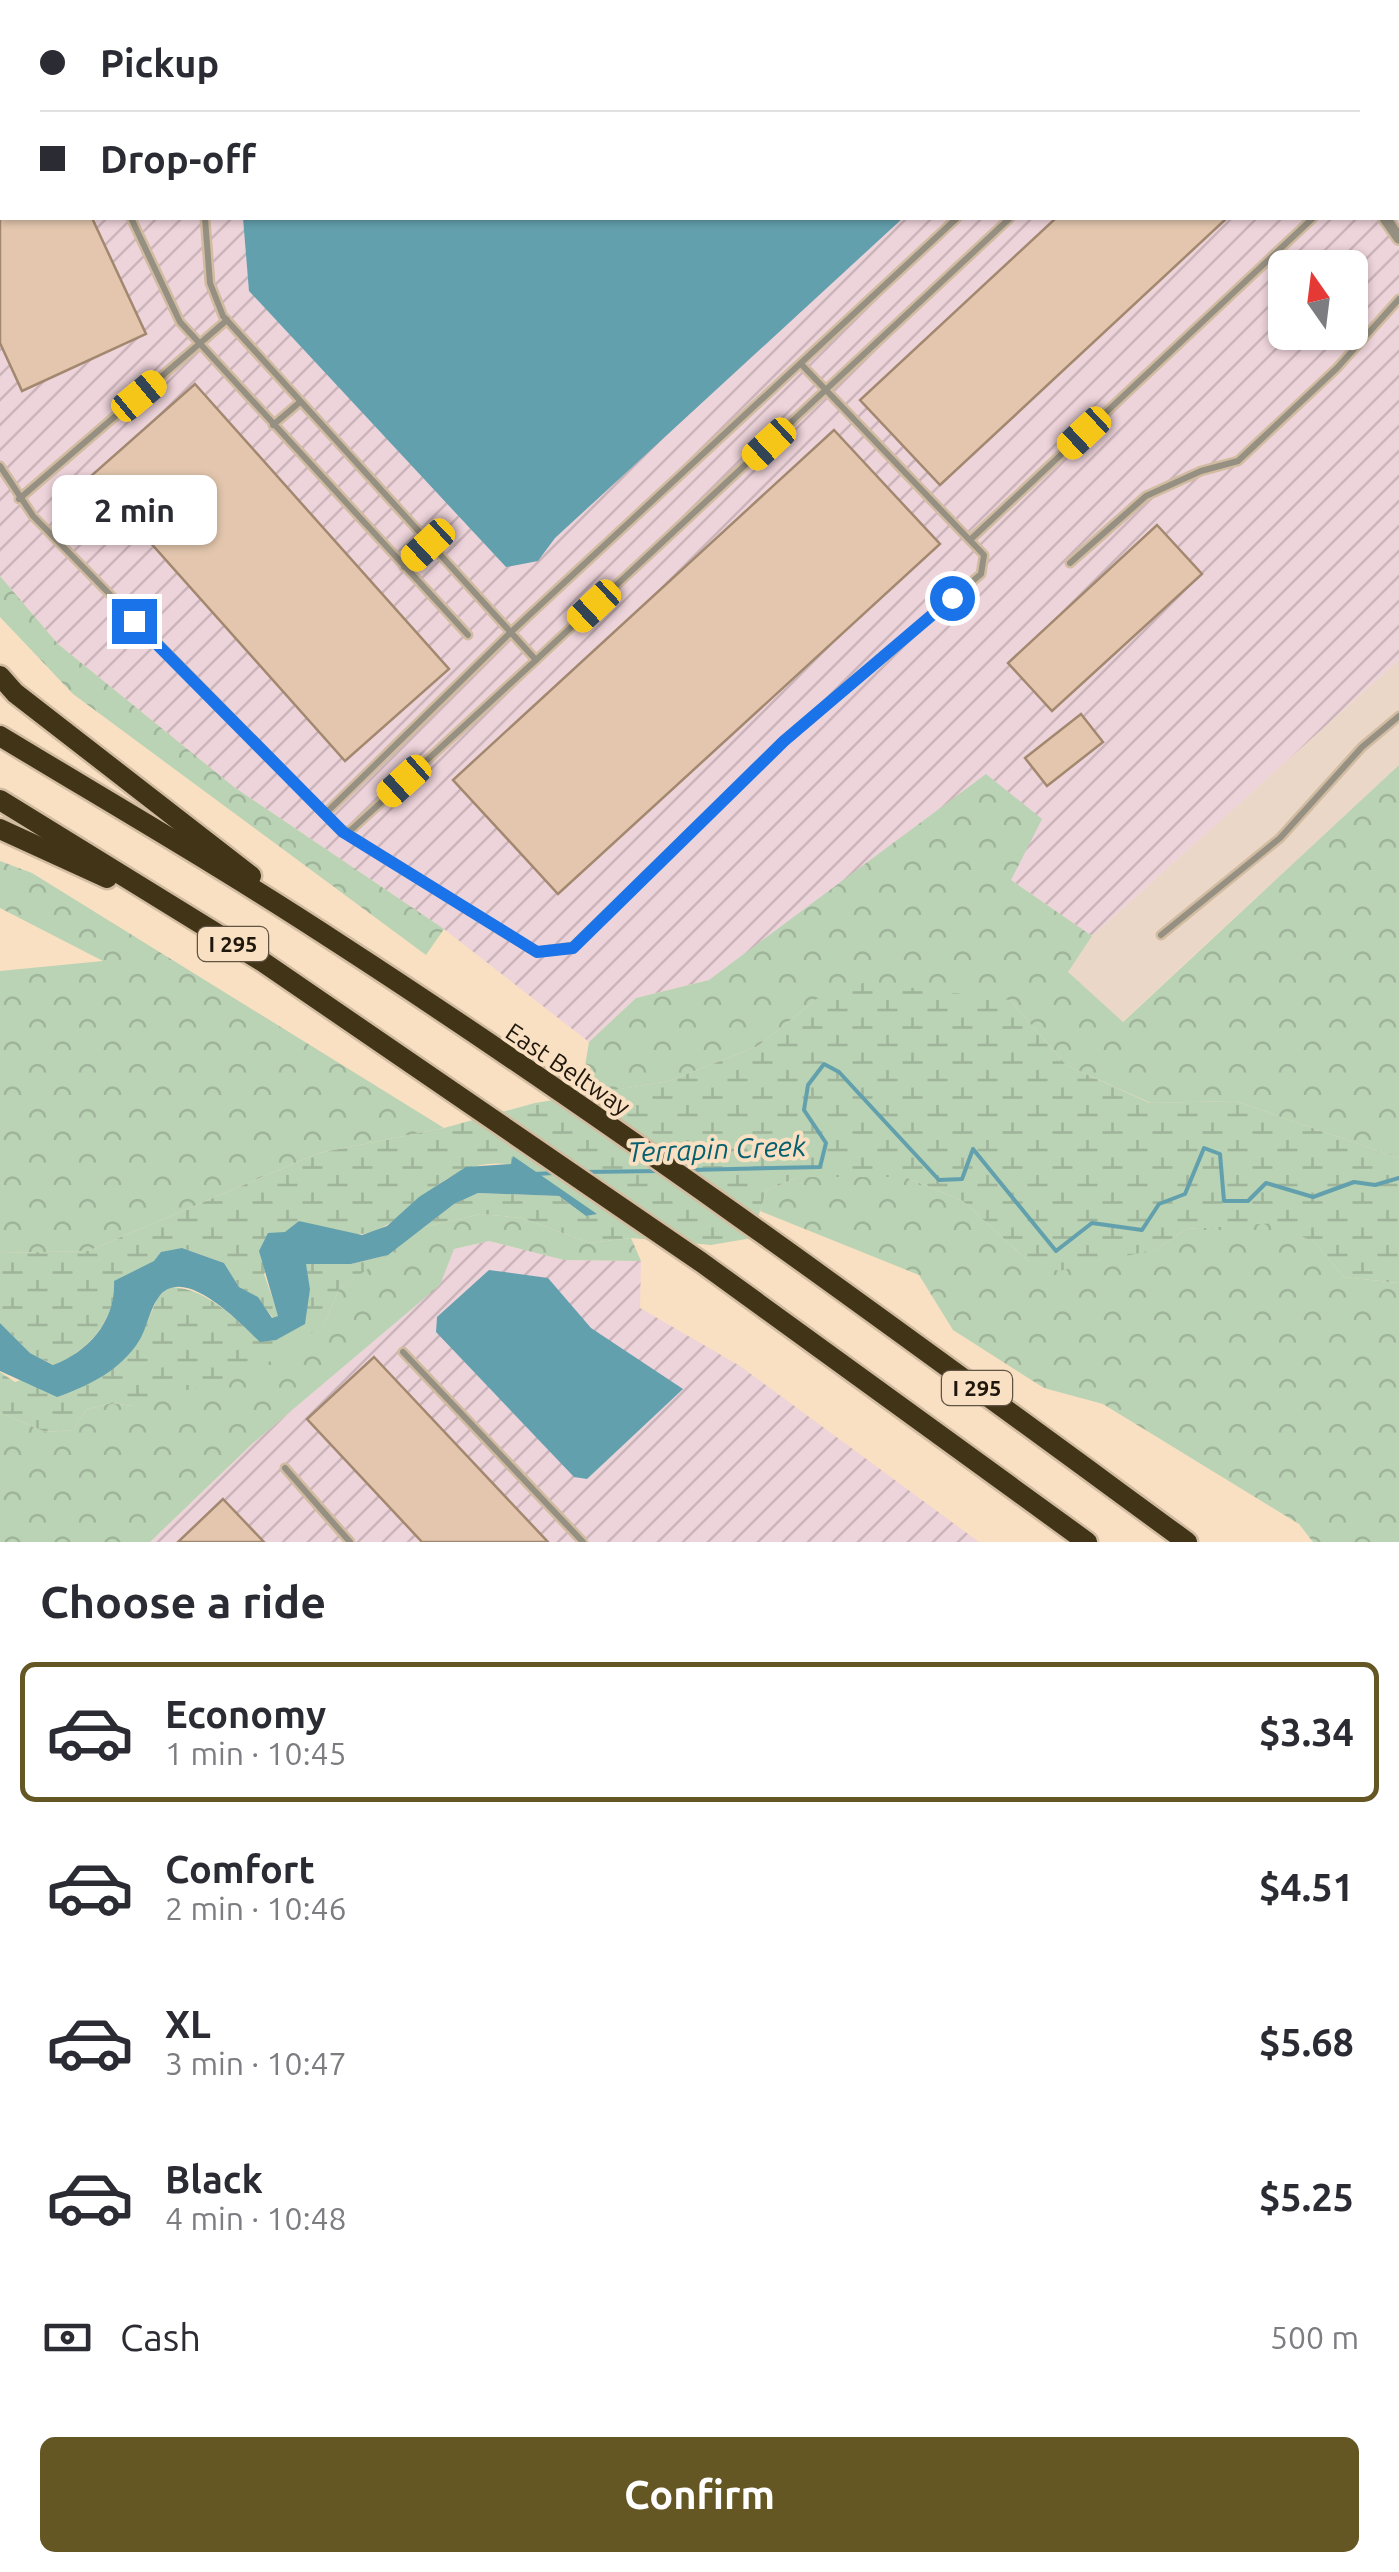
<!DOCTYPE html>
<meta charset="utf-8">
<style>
:root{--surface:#fff;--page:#f2f2f3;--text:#2b2b33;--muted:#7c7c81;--line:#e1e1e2;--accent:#655724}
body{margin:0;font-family:Ubuntu,sans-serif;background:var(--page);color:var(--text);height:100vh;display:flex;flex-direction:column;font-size:38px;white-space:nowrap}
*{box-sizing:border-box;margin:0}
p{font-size:32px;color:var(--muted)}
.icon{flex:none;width:55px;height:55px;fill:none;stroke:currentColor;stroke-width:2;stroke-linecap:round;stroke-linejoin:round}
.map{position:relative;height:1542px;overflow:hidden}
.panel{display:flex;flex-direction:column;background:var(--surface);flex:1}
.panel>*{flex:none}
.guide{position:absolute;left:0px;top:0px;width:1400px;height:220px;box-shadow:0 2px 8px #0004;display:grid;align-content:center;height:220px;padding:0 40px;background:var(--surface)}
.needle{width:65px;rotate:346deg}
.buttons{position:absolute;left:1268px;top:250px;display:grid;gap:20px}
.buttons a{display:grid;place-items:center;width:100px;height:100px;border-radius:15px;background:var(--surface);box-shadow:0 2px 8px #0004;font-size:50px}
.end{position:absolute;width:45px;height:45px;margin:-22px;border:12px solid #1a73e8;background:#fff;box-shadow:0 0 0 5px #fff}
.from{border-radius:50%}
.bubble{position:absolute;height:70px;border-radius:15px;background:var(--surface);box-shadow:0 2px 8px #0004;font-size:32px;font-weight:700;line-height:70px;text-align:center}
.car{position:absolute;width:30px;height:60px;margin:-30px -15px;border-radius:12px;box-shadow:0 0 8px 2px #0007;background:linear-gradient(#f5c518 24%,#345 0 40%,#f5c518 0 76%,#345 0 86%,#f5c518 0)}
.guide b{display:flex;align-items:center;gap:35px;height:95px;font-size:38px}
.guide b+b{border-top:2px solid var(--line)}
.guide i{width:25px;height:25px;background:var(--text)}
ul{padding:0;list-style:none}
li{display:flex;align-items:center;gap:30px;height:140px;margin:0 20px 15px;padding:0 20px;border:5px solid transparent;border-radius:15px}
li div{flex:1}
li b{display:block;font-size:38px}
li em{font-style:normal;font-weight:700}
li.on{border-color:var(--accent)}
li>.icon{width:90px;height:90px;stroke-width:1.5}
h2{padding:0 40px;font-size:45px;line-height:120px}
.pay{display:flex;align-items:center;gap:25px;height:110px;padding:0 40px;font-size:38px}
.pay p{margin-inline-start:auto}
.button{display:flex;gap:20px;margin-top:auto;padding:20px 40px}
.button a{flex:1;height:115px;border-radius:15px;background:var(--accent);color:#fff;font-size:40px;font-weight:700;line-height:115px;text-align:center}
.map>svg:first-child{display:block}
</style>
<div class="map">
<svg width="1399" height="1542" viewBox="0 0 1399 1542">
<defs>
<pattern id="industrial-furrows" width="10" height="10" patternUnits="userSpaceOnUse" patternTransform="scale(2.5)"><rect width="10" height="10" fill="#edd3da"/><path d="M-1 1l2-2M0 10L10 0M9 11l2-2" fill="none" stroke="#cbb4ba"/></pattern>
<pattern id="forest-crowns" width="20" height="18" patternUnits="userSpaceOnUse" patternTransform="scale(2.5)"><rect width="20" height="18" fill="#b9d3b4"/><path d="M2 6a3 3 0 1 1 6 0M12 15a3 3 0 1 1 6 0" fill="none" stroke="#9fb49a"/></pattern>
<pattern id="wetland-marsh" width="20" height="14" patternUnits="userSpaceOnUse" patternTransform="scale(2.5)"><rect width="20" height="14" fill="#b9d3b4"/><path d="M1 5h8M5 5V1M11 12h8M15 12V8" fill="none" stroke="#9fb49a"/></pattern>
</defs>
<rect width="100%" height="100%" fill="#f9e0c2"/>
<path fill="#ebd7c8" d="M1399,660V765L1122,1022L1067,972L1092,936Z"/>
<g fill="url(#industrial-furrows)" fill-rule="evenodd">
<path d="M0,0L84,2H2V218H1398V2H762L1399,0V660L1092,936L1011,880L825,897L709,980L636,998L589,1042L444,929L234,787L58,644L0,576ZM1285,268H1350V332H1285Z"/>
<path d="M489,1241L564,1260L641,1261L640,1308L740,1366L979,1542H150L252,1444L439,1285L454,1249Z"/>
</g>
<g fill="url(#forest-crowns)">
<path d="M83,0H766L84,2Z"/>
<path d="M0,576L58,644L234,787L444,929L426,955L73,694L0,617Z"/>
<path d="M1399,765V1158L1235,1101L1151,1103L1066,1065L1010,1000L817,999L758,1046L669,1081L609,1091L584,1072L589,1042L636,998L709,980L986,774L1042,819L1011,880L1092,936L1068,972L1123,1022Z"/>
<path d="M0,861L32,873L444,1128L319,1153L88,1251L0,1253V971L103,961L0,908Z"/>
<path d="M798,1177H905L963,1201L1029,1262L1157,1249L1186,1229L1276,1222L1315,1243L1344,1277L1399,1283V1542H1313L1299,1524L1103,1404L1044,1388L953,1330L919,1275L760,1211L766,1191Z"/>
<path d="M481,1214L522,1218L590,1243L631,1238L641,1261L564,1260L489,1241L454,1249L440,1285L252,1444L150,1542H0V1413L46,1432L73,1430L86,1410L111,1403L133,1406L324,1325L339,1289L424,1227Z"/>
</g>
<g fill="url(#wetland-marsh)">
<path d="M866,982L1010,1000L1066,1065L1150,1103L1235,1101L1399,1158V1283L1344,1277L1315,1243L1276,1223L1186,1229L1157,1249L1059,1271L1029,1262L963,1201L905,1177H798L766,1191L752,1238L711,1245L631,1238L590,1243L522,1218L481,1214L424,1227L454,1204L478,1193L559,1196L586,1216L595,1214C575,1202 529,1166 508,1164C435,1156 410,1231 359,1234C340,1236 318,1226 299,1221L264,1274L279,1316L273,1318L257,1297L239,1287L224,1263L182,1248L115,1281C115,1320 89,1351 54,1365L30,1353L0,1323V1253L88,1251L319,1153L444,1128L535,1103L669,1081L758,1046L817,999Z"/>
<path d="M388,1255L339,1289L324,1325L258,1369L133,1406L111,1403L86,1410L73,1430L46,1432L0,1413V1372L15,1382L138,1343L158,1297L170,1287C207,1288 234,1318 260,1341L310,1289L305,1264H351Z"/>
</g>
<g fill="#63a0ad">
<path d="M243,218H903L555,538L538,561L506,567L249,291Z"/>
<path d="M513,1156L597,1214L586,1216L559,1196L478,1193L454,1204L388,1255L351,1264H306L310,1289L305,1324L276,1340L260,1342C240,1323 183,1262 158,1298C149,1311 147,1328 139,1341C120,1371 88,1386 57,1397L0,1371V1323L30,1353L53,1365C89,1352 116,1320 114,1281L154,1261L161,1252L182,1248L224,1263L239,1287L258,1297L272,1318L278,1316L259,1251L268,1233L285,1232L299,1221L362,1235L387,1226L419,1197L466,1167L511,1164Z"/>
<path d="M489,1270L548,1278L591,1328L683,1389L587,1479L574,1477L436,1332L437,1317Z"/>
</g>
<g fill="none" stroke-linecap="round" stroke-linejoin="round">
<g stroke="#63a0ad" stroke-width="4">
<path d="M689,1170L820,1167L826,1143L804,1110L808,1085L824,1064L839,1072L939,1180L962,1179L973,1149L1056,1251L1092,1223L1142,1230L1159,1204L1185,1194L1204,1148L1220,1154L1224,1201H1248L1266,1183L1313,1197L1354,1182L1375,1185L1399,1178"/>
<path d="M584,1172L659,1171"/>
<path d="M534,1174L554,1173"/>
</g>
</g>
<g fill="#e3c6ad" stroke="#a38870" stroke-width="2.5">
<path d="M0,218H92L146,334L22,391L0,343Z"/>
<path d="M1056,218H1227L940,485L860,400Z"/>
<path d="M195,384L449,669L345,761L91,476Z"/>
<path d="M834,430L940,544L558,894L453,780Z"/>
<path d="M1157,525L1202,574L1052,711L1008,663Z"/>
<path d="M1081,714L1103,742L1047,786L1025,758Z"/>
<path d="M374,1357L548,1542H422L307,1419Z"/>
<path d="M223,1499L264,1542H178Z"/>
</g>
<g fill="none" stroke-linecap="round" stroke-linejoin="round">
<g stroke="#d2bca1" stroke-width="11">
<g id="lane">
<path d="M26,0L28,2"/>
<path d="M67,0L68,2"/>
<path d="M893,0V2"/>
<path d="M1073,0V2"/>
<path d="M55,2L59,0"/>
<path d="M1183,2L1185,0"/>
<path d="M1287,2L1290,0"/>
<path d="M131,218L180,322L468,635"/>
<path d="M273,425L300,402"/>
<path d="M0,466L33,516L343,832L351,830L536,660L223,316L210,283L205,218"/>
<path d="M19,499L227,320"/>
<path d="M970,540L1313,218"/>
<path d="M1070,563L1146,496L1201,471L1238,461L1337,368L1399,299"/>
<path d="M404,567L428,545"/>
<path d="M536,660L1010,218"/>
<path d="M325,814L510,633L957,218"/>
<path d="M344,832L537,952L573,947L784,741L981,574L984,555L802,365"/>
<path d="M1161,935L1280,838L1362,747L1399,716"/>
<path d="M403,1352L583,1542"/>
<path d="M285,1468L350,1542"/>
</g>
</g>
<g stroke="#d2bca1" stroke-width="16">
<g id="street">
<path d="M1232,0L1234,2"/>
<path d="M1385,218L1399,238"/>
</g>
</g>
<g stroke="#d2bca1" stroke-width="25">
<g id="highway">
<path d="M0,676L15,693L251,876"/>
<path d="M0,736C114,805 230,872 341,945C631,1133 908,1338 1187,1542"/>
<path d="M0,800L263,962L701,1262L1087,1542"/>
<path d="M0,829L107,878"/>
</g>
</g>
<use href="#lane" stroke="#969082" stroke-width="6"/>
<use href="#street" stroke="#969082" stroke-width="11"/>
<use href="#highway" stroke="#413417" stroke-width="20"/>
</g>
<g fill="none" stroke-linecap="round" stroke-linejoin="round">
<path stroke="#1a73e8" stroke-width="12" d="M134,621L343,832L537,952L573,948L784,741L952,598"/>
</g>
<g text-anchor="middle" stroke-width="8" stroke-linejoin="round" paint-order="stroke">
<g fill="#f9e0c2" stroke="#615343" stroke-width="2.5">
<rect x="198" y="927" width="70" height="34" rx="8"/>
<rect x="942" y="1371" width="70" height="34" rx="8"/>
</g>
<g font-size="22" font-weight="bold" fill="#20170c">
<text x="233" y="952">I 295</text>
<text x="977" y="1396">I 295</text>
</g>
<g font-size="25" fill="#20170c" stroke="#f9e0c2">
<text transform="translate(568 1069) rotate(34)" y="9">East Beltway</text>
</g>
<g font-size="28" font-style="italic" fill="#07606f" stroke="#f9e0c2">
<text transform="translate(717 1149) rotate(-2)" y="10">Terrapin Creek</text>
</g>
</g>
</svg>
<div class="buttons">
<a><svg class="needle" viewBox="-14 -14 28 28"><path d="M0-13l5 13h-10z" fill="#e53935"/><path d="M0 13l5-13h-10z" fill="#7c7c81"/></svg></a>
</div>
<i class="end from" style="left:952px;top:598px"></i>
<i class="end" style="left:134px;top:621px"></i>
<div class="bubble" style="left:52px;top:475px;width:165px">2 min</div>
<i class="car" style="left:139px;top:396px;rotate:50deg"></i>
<i class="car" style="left:1084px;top:433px;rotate:227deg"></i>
<i class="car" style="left:769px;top:444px;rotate:227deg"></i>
<i class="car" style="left:428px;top:545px;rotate:227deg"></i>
<i class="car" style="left:594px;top:606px;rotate:227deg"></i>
<i class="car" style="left:404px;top:781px;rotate:228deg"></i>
<div class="guide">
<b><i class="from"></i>Pickup</b>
<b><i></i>Drop-off</b>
</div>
</div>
<section class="panel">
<h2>Choose a ride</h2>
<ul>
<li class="on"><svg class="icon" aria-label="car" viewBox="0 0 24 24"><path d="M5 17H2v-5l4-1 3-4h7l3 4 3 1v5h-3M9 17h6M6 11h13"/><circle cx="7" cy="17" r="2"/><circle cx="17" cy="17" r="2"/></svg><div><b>Economy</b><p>1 min · 10:45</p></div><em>$3.34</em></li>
<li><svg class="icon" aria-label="car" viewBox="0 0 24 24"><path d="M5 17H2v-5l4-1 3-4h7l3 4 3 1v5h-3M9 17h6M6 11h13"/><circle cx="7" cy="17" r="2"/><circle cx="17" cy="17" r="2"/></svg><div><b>Comfort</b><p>2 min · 10:46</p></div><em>$4.51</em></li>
<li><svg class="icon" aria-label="car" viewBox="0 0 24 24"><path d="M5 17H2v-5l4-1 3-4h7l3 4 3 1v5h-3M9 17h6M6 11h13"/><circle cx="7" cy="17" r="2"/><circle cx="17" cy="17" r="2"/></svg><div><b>XL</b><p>3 min · 10:47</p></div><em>$5.68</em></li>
<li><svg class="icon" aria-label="car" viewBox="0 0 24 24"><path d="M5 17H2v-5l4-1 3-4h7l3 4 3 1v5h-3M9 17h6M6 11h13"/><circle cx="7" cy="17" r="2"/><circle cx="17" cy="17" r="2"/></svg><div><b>Black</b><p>4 min · 10:48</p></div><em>$5.25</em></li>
</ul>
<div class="pay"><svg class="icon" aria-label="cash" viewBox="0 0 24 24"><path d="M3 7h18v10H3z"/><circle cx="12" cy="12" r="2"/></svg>Cash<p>500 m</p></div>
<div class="button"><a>Confirm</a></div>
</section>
